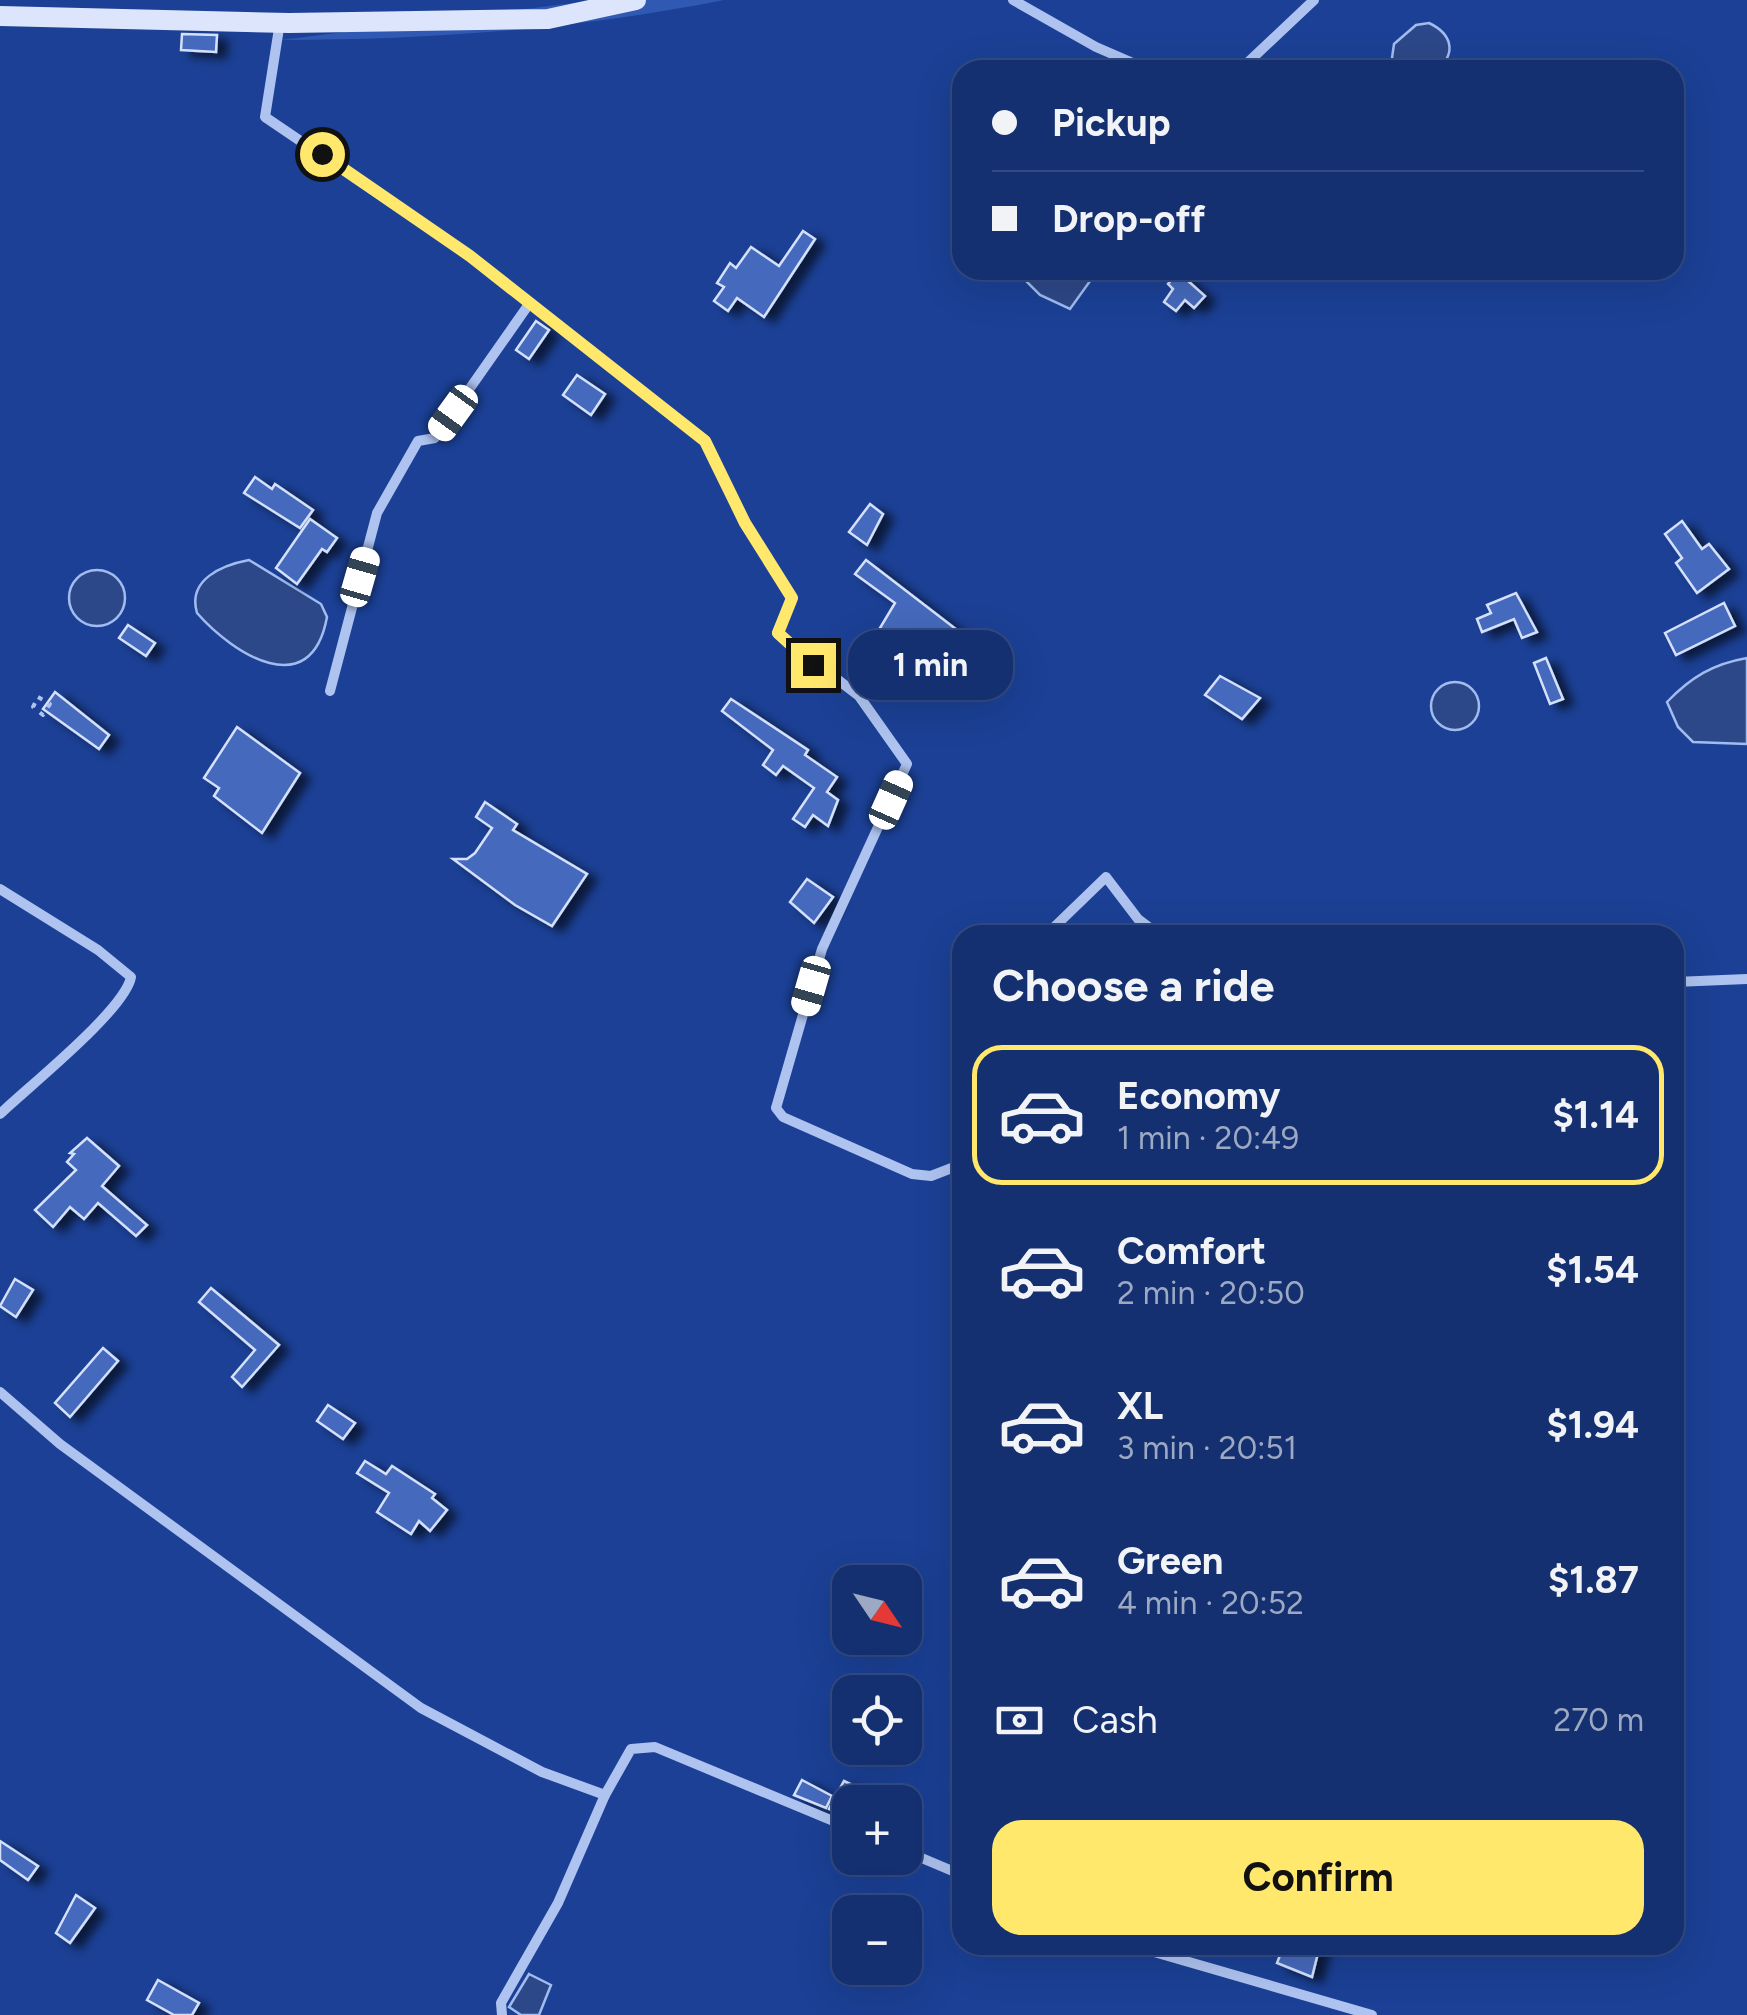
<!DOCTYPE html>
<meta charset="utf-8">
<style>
:root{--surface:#143070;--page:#1d3875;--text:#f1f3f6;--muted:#9da9c3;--line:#334b83;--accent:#ffe86c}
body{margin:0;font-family:Figtree,sans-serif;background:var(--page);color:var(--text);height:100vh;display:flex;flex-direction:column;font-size:38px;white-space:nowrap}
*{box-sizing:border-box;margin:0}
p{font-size:32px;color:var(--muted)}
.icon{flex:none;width:55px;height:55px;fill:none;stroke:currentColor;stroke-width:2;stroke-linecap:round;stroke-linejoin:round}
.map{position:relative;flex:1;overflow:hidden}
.drawer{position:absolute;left:952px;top:925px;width:732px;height:1030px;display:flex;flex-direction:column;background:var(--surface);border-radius:30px;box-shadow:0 10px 40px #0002,0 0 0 2px var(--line)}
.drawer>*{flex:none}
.hud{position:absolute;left:952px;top:60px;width:732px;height:220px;border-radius:30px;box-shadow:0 10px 40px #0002,0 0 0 2px var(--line);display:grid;align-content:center;height:220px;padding:0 40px;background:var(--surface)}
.needle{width:65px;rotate:125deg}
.tools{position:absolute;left:832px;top:1565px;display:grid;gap:20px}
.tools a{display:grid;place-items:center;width:90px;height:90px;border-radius:20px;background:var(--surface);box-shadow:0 10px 40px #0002,0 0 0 2px var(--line);font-size:50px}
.end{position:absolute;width:45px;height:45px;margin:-22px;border:12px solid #ffe86c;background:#111;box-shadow:0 0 0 5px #111}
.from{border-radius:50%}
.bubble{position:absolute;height:70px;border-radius:30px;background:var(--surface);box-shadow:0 10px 40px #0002,0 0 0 2px var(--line);font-size:32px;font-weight:700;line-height:70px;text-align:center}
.car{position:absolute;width:30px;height:60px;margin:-30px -15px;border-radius:12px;box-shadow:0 0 8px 2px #0007;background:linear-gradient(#fff 24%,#345 0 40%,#fff 0 76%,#345 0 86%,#fff 0)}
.hud b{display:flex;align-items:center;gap:35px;height:95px;font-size:38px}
.hud b+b{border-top:2px solid var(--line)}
.hud i{width:25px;height:25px;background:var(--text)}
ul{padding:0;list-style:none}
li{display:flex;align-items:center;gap:30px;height:140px;margin:0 20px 15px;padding:0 20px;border:5px solid transparent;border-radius:30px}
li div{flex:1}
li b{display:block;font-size:38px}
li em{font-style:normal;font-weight:700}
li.active{border-color:var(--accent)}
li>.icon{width:90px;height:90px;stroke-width:1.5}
h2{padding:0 40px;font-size:45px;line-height:120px}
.pay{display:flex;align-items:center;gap:25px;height:110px;padding:0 40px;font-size:38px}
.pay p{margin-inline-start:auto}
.button{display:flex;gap:20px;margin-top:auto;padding:20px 40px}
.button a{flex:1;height:115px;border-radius:30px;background:var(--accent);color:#111;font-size:40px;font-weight:700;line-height:115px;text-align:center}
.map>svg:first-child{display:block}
</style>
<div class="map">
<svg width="1747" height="2015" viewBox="0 0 1747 2015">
<defs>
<filter id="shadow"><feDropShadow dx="10" dy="5.5" stdDeviation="5" flood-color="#0009"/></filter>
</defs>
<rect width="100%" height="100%" fill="#1b4095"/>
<path fill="#2f59b3" d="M596,0H724C579,29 429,40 281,40Z"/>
<g fill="#2d4888" stroke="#a1bcf1" stroke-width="2.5">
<path d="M1429,23C1452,34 1457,53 1437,70H1399L1392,58L1394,44L1416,25Z"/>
<path d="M1015,270H1098L1070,309L1040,295Z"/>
<path d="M249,560L321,604L327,617C311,704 233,654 197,613C187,579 223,565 249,560Z"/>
<circle cx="97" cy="598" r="28"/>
<path d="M1747,658V744L1693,742L1678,727L1667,702C1691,677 1713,664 1747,658Z"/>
<circle cx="1455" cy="706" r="24"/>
<path d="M529,1974L551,1985L539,2015H521L509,2007Z"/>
</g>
<g fill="#4469bc" stroke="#d5e1fb" stroke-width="2.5" filter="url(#shadow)">
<path d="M182,34L217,35L216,52L181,50Z"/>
<path d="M803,231L815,239L764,317L737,298L728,311L714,301L724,287L717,283L730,263L736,268L751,247L779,266Z"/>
<path d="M1178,272L1205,296L1194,308L1185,300L1176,311L1164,302L1173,289L1168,284Z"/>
<path d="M536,321L549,330L529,359L516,350Z"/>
<path d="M577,375L605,394L591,415L563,395Z"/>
<path d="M255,477L272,489L275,484L313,510L300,528L244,493Z"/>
<path d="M870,504L883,514L867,545L849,532Z"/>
<path d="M310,519L337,538L327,552L322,549L297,584L276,568Z"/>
<path d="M1682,521L1702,549L1709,544L1729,569L1697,593L1676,563L1682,558L1665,534Z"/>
<path d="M866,560L961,633L952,646L947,642L932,661L923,654L916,663L890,642L893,638L880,628L895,603L855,574Z"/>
<path d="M1516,593L1537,632L1522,638L1514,619L1482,632L1477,619L1491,613L1487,605Z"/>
<path d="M1724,603L1735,626L1676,655L1665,633Z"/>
<path d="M128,625L155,643L146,656L119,638Z"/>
<path d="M1546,658L1563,699L1550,704L1534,663Z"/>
<path d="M1220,676L1260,698L1242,719L1205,695Z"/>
<path d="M55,692L109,735L99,749L43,709Z"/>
<path d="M731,699L808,750L805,755L837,777L827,792L838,800L828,826L813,815L805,827L793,819L814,788L783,766L776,775L763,765L773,750L722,711Z"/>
<path d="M237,727L300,773L262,833L214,796L219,788L204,778Z"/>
<path d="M485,802L517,824L513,830L587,874L552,926L515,905L453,859H467L475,853L492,828L476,817Z"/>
<path d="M807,879L833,897L814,923L790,902Z"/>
<path d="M87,1138L119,1166L102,1186L147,1225L136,1236L98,1203L84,1219L70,1207L53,1227L35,1210L76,1170L67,1162L74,1154L70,1153Z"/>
<path d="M15,1279L33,1290L16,1317L0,1306Z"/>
<path d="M211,1288L279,1345L242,1387L232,1377L255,1350L199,1302Z"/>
<path d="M103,1348L118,1361L70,1417L55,1403Z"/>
<path d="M328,1405L355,1423L343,1439L317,1421Z"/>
<path d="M365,1461L386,1474L392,1466L435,1494L432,1498L447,1510L430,1531L419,1521L411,1534L377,1512L389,1493L357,1473Z"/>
<path d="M802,1780L832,1796L826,1808L794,1795Z"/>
<path d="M844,1781L861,1789L850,1802L846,1817L829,1809Z"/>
<path d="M0,1841L38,1866L28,1880L0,1860Z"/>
<path d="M76,1895L95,1908L70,1943L56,1933Z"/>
<path d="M1284,1945H1320L1312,1977L1277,1963Z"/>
<path d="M158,1980L199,2003L192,2015H174L147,2000Z"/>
</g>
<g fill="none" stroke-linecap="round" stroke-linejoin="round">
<path stroke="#aec3f0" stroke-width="4" stroke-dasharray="5 8" stroke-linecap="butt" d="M38,697L50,704L43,715L33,707Z"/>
<g stroke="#aec3f0" stroke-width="10">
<path d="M1013,0L1096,47L1149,70"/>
<path d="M280,22L265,117L470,256L705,441L745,523L792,598L777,633L859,696L907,764L822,949L776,1108L783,1117L912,1174L931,1176L962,1164"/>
<path d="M1240,70L1314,0"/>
<path d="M330,691L377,513L418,441L435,438L529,304"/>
<path d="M0,889L98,950L131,977C125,1010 28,1087 0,1114"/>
<path d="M1046,935L1106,877L1138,919L1159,935"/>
<path d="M1675,982L1747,979"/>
<path d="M962,1021V1026"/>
<path d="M0,1392L60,1444L421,1708L542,1772L605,1795"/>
<path d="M905,1851L962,1875"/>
<path d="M1130,1945L1372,2015"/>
<path d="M502,2015L501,2003L558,1903L605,1795L631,1749L655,1747L850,1828"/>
</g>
<path stroke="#dce5fb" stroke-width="20" d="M0,16L289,23L548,19L636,0"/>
</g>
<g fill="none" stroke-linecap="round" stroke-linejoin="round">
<path stroke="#ffe86c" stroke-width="12" d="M322,154L470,256L705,441L745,523L792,598L778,633L813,665"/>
</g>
</svg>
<div class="tools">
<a><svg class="needle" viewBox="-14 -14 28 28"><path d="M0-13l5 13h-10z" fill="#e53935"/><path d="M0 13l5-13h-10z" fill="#9da9c3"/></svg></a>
<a><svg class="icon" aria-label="locate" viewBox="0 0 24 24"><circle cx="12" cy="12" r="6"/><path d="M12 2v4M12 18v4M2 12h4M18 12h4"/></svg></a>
<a>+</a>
<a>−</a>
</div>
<i class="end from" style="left:322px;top:154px"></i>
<i class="end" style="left:813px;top:665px"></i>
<div class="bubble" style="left:848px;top:630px;width:165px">1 min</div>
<i class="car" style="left:453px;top:413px;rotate:216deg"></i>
<i class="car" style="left:360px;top:577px;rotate:16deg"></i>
<i class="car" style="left:891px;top:800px;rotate:24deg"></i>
<i class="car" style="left:811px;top:986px;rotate:196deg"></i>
<div class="hud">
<b><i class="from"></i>Pickup</b>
<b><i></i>Drop-off</b>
</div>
<section class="drawer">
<h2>Choose a ride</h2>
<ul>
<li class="active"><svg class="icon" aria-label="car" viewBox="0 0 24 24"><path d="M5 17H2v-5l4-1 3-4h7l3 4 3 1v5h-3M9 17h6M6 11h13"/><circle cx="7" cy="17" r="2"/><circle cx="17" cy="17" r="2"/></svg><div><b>Economy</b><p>1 min · 20:49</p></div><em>$1.14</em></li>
<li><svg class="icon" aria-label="car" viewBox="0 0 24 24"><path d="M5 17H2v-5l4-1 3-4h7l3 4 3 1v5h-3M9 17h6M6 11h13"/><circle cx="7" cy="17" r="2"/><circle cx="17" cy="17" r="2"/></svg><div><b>Comfort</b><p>2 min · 20:50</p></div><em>$1.54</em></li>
<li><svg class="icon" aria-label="car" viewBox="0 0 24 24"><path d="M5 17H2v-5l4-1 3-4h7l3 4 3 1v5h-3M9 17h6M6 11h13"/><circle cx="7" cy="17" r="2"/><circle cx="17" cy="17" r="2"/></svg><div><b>XL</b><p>3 min · 20:51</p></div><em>$1.94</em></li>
<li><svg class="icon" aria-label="car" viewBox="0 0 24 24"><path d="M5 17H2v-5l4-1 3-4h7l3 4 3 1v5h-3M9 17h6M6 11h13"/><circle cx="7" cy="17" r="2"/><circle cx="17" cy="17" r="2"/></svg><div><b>Green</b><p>4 min · 20:52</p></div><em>$1.87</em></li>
</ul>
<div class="pay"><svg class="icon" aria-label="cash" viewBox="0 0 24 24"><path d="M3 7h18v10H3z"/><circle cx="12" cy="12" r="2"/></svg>Cash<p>270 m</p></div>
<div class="button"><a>Confirm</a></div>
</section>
</div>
